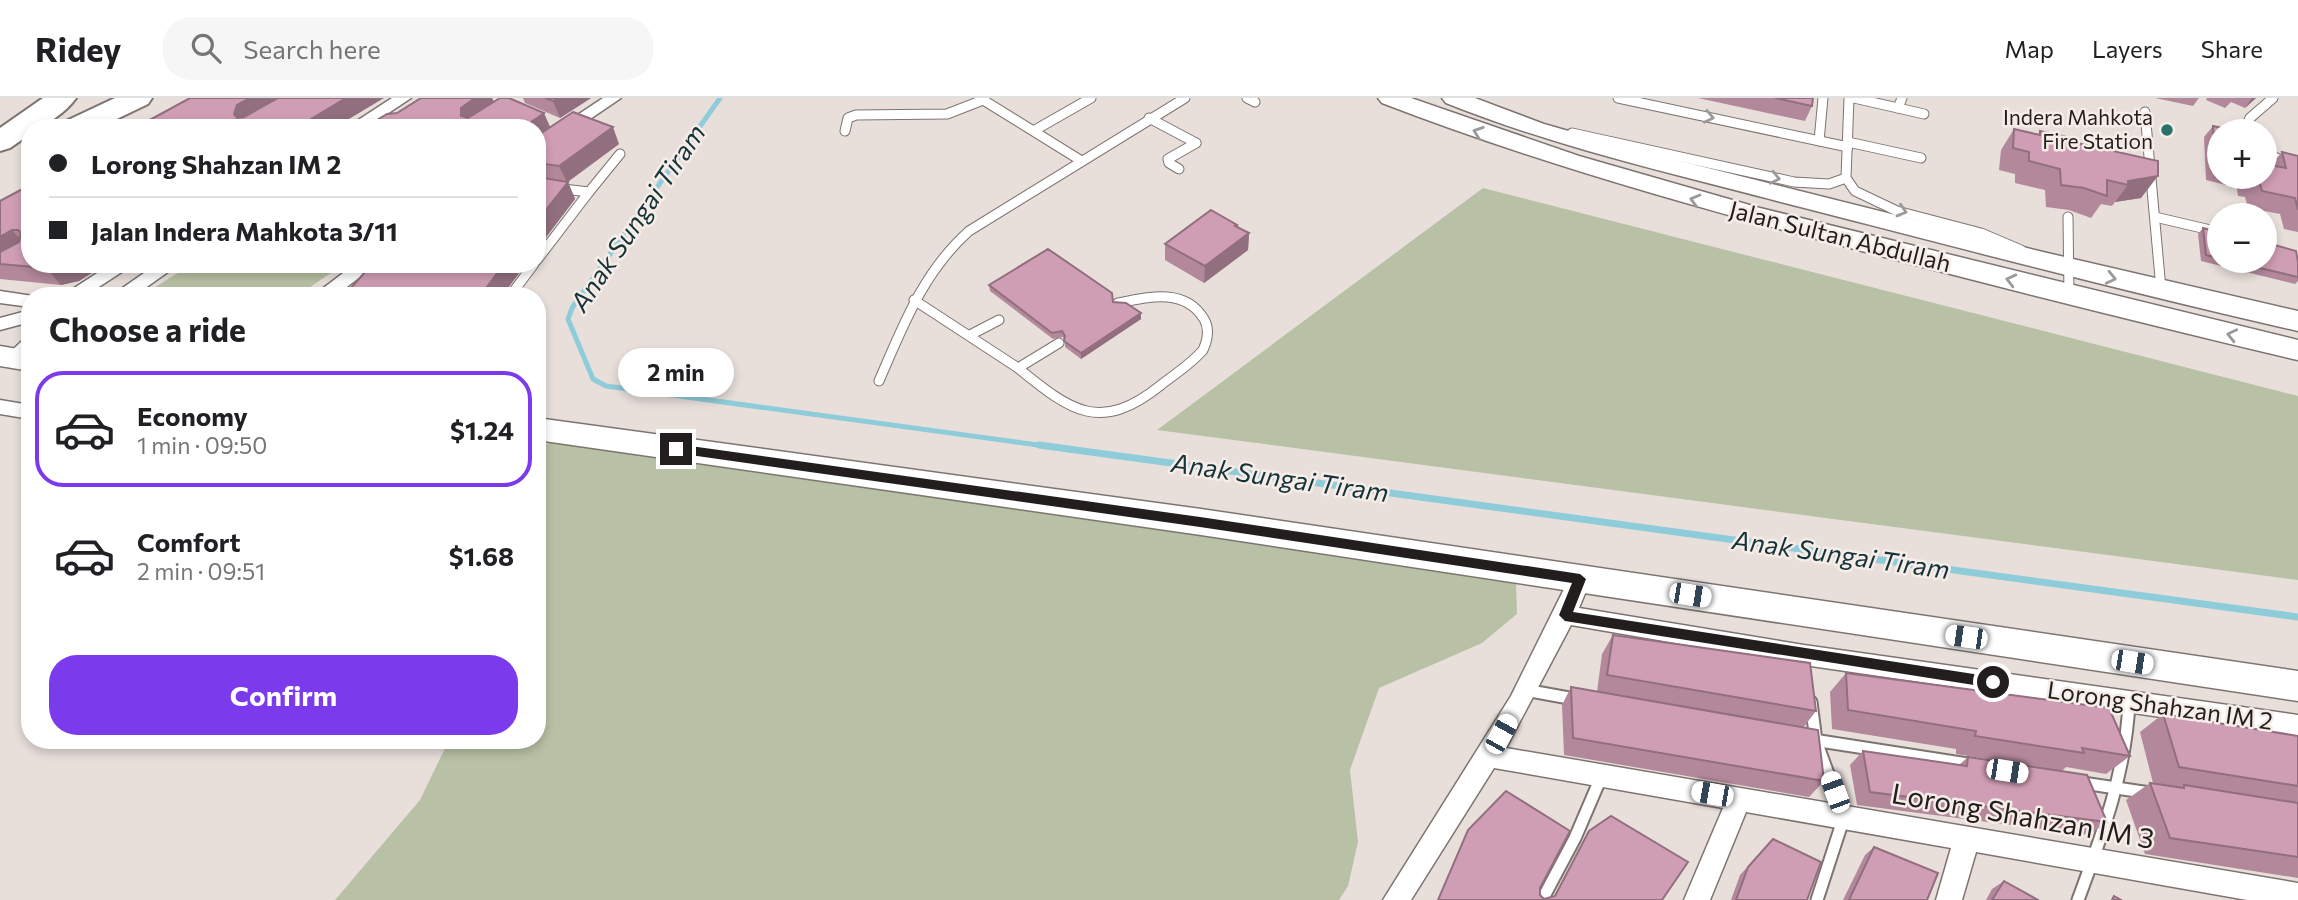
<!DOCTYPE html>
<meta charset="utf-8">
<style>
:root{--surface:#fff;--page:#f6f6f6;--text:#202124;--muted:#757577;--line:#e0e0e0;--accent:#7c3aed}
body{margin:0;font-family:Commissioner,sans-serif;background:var(--page);color:var(--text);height:100vh;display:flex;flex-direction:column;font-size:26px;white-space:nowrap}
*{box-sizing:border-box;margin:0}
p{font-size:23px;color:var(--muted)}
.icon{flex:none;width:38px;height:38px;fill:none;stroke:currentColor;stroke-width:2;stroke-linecap:round;stroke-linejoin:round}
.map{position:relative;flex:1;overflow:hidden}
.details{position:absolute;left:21px;top:189px;width:525px;height:462px;display:flex;flex-direction:column;background:var(--surface);border-radius:28px;box-shadow:0 4px 10px #0003}
.details>*{flex:none}
.hud{position:absolute;left:21px;top:21px;width:525px;height:154px;border-radius:28px;box-shadow:0 4px 10px #0003;display:grid;align-content:center;height:154px;padding:0 28px;background:var(--surface)}
.buttons{position:absolute;left:2207px;top:21px;display:grid;gap:14px}
.buttons a{display:grid;place-items:center;width:70px;height:70px;border-radius:50%;background:var(--surface);box-shadow:0 4px 10px #0003;font-size:35px}
.end{position:absolute;width:32px;height:32px;margin:-16px;border:9px solid #221e1d;background:#fff;box-shadow:0 0 0 4px #fff}
.from{border-radius:50%}
.bubble{position:absolute;height:49px;border-radius:24px;background:var(--surface);box-shadow:0 4px 10px #0003;font-size:23px;font-weight:700;line-height:49px;text-align:center}
.car{position:absolute;width:21px;height:42px;margin:-21px -10px;border-radius:9px;box-shadow:0 0 5px 2px #0007;background:linear-gradient(#fff 24%,#345 0 40%,#fff 0 76%,#345 0 86%,#fff 0)}
.hud b{display:flex;align-items:center;gap:24px;height:66px;font-size:26px}
.hud b+b{border-top:2px solid var(--line)}
.hud i{width:18px;height:18px;background:var(--text)}
ul{padding:0;list-style:none}
li{display:flex;align-items:center;gap:21px;height:116px;margin:0 14px 10px;padding:0 14px;border:4px solid transparent;border-radius:28px}
li div{flex:1}
li b{display:block;font-size:26px}
li em{font-style:normal;font-weight:700}
li.selected{border-color:var(--accent)}
li>.icon{width:63px;height:63px;stroke-width:1.5}
h2{padding:0 28px;font-size:32px;line-height:84px}
.primary-button{display:flex;gap:14px;margin-top:auto;padding:14px 28px}
.primary-button a{flex:1;height:80px;border-radius:28px;background:var(--accent);color:#fff;font-size:28px;font-weight:700;line-height:80px;text-align:center}
header{display:flex;align-items:center;gap:42px;box-sizing:border-box;height:98px;padding:0 35px;background:var(--surface);border-bottom:2px solid var(--line)}
header strong{font-size:33px}
nav{display:flex;gap:38px;margin-inline-start:auto;font-size:24px}
.search{width:490px;height:63px;background:var(--page);display:flex;align-items:center;gap:18px;box-sizing:border-box;padding:0 24px;border-radius:28px;color:var(--muted);font-size:26px}
.map>svg:first-child{display:block}
</style>
<header>
<strong>Ridey</strong>
<div class="search"><svg class="icon" aria-label="search" viewBox="0 0 24 24"><circle cx="10" cy="10" r="6"/><path d="M15 15l6 6"/></svg>Search here</div>
<nav><a>Map</a><a>Layers</a><a>Share</a></nav>
</header>
<div class="map">
<svg width="2298" height="802" viewBox="0 0 2298 802">
<rect width="100%" height="100%" fill="#e8dfdb"/>
<g fill="#b8c1a5">
<path d="M1483,90L2298,298V482L1157,332Z"/>
<path d="M192,166H344L297,198H141Z"/>
<path d="M578,336L1377,452L1516,485L1517,516L1482,545L1379,590L1350,672L1358,744L1348,788L1339,802H335L420,702L449,642H537V349Z"/>
</g>
<g fill="none" stroke-linecap="round" stroke-linejoin="round">
<path stroke="#8fccd9" stroke-width="5" d="M720,0L572,210L568,221L593,281L606,288L1052,349"/>
<path stroke="#8fccd9" stroke-width="7" d="M1039,347L2298,519"/>
<g stroke="#7d7471" stroke-width="11">
<g id="lane-far1">
<path d="M980,0L1080,62"/>
<path d="M1247,0L1255,4"/>
<path d="M1618,0L1848,49"/>
<path d="M1849,0L1846,80L1855,93L1897,113L1981,135L2021,152"/>
<path d="M1854,0L1898,10L1902,0"/>
<path d="M1898,10L1924,16"/>
<path d="M2145,14L2161,191"/>
<path d="M1149,20L1196,45"/>
<path d="M1035,32L1091,0"/>
<path d="M845,33L848,20L856,17L947,16L983,2"/>
<path d="M2244,33L2250,20L2273,0"/>
<path d="M1572,35L1794,84L1829,86L1846,80"/>
<path d="M1819,43L1823,0"/>
<path d="M1848,44L1921,60"/>
<path d="M2264,54L2298,70"/>
<path d="M1179,71L1169,65L1168,61L1196,45"/>
<path d="M537,88L589,94L537,162"/>
<path d="M589,94L620,56"/>
<path d="M2068,119L2069,197"/>
<path d="M2155,119L2219,134"/>
<path d="M510,198L534,166"/>
<path d="M914,202L1018,270"/>
<path d="M970,237L999,222"/>
<path d="M1059,245L1018,270C1071,313 1100,336 1161,287C1175,276 1191,266 1203,252C1208,241 1210,231 1204,221C1185,189 1147,199 1118,205"/>
<path d="M879,283C903,228 923,174 969,133L1185,0"/>
</g>
</g>
<g stroke="#7d7471" stroke-width="15">
<g id="lane">
<path d="M1525,592L1580,602"/>
<path d="M1811,604L1816,643L1844,719L1817,802"/>
<path d="M1807,641L1974,667"/>
<path d="M2076,684L2150,695"/>
<path d="M1542,802L1575,740L1602,677"/>
<path d="M2078,802C2102,737 2126,674 2129,604"/>
</g>
</g>
<g stroke="#7d7471" stroke-width="3">
<g id="street">
<path d="M392,0H411L366,30H346Z"/>
<path d="M603,0H621L537,57V44Z"/>
<path d="M111,166H134L85,198H62Z"/>
<path d="M157,166H179L134,198H111Z"/>
<path d="M355,166H377L335,198H313Z"/>
<path d="M0,193L33,198H30V209L0,205Z"/>
<path d="M30,212V224L0,232V220Z"/>
<path d="M30,240V257L21,265H7L4,260L23,242Z"/>
<path d="M0,302L30,307V321L0,316Z"/>
<path d="M1580,472L1588,475L1591,481L1579,510L1804,547L2298,617V639L1804,567L1571,527L1506,650L2298,785V802H2247L1976,754L1962,802H1936L1951,750L1746,714L1710,802H1684L1723,710L1494,670L1411,802H1383L1511,598L1572,475Z"/>
</g>
</g>
<g stroke="#7d7471" stroke-width="3">
<g id="secondary">
<path d="M1378,0H1411L1579,58L1760,110L2298,242V262C2162,230 2027,196 1892,161C1720,116 1548,69 1382,5Z"/>
<path d="M1442,0H1475L1544,26L1628,50L2043,154L2298,213V233C2126,194 1956,149 1785,105C1671,75 1556,49 1446,5Z"/>
<path d="M0,248L30,253V273L0,268Z"/>
<path d="M537,320L1201,411L2298,573V603L1201,437L537,342Z"/>
</g>
</g>
<g stroke="#7d7471" stroke-width="4">
<g id="highway">
<path d="M43,0H76C67,13 45,30 30,30V36L10,50L0,53V30Z"/>
<path d="M115,0H152L148,6L98,30H60L64,24Z"/>
</g>
</g>
<use href="#lane-far1" stroke="#fff" stroke-width="9"/>
<use href="#lane" stroke="#fff" stroke-width="11"/>
<use href="#street" fill="#fff" fill-rule="evenodd"/>
<use href="#secondary" fill="#fff" fill-rule="evenodd"/>
<use href="#highway" fill="#fff" fill-rule="evenodd"/>
</g>
<g fill="#b3889b">
<path d="M421,0H492L494,4L550,29L619,46L568,84L575,101L537,151V30L397,15Z"/>
<path d="M523,0H591L560,20L525,5Z"/>
<path d="M1698,0H1813L1812,8L1805,23Z"/>
<path d="M2155,0H2199L2193,8Z"/>
<path d="M2207,0H2256L2245,10L2231,4L2225,10L2206,2Z"/>
<path d="M2213,28L2219,33V79H2232L2226,87L2206,82L2204,39Z"/>
<path d="M2014,31L2038,36L2040,33L2068,43L2158,63L2141,100L2115,104L2112,108L2101,106L2091,120L2069,112L2046,109L2045,92L2015,85V76L1999,72L2001,52Z"/>
<path d="M2282,54L2298,58V134L2284,131L2280,116L2248,110L2245,99L2238,98L2235,79H2264L2271,67Z"/>
<path d="M30,87V166H106L79,183L61,187L0,181V103Z"/>
<path d="M1237,129L1249,135L1248,152L1204,185L1165,162V146Z"/>
<path d="M2203,130L2219,134V163H2264L2298,164V183L2295,186L2201,163L2198,136Z"/>
<path d="M989,187L1113,204L1141,215V221L1081,261L1065,249V242L1063,239L1053,241L990,193Z"/>
<path d="M1613,537L1816,613L1803,630L1824,683L1809,699L1564,657L1562,607L1571,589L1597,594L1602,556Z"/>
<path d="M1846,575L2130,658L2106,676L2066,669L2062,673L1956,656V651L1832,631L1830,594Z"/>
<path d="M2163,616L2298,638V780L2145,756L2126,702L2150,685H2153L2140,634Z"/>
<path d="M1863,653L1959,667L1968,659L2107,724L2089,737L1857,707L1850,667Z"/>
<path d="M1589,733L1662,802H1437L1540,790V797L1544,801L1554,798Z"/>
<path d="M1773,741L1807,802H1731L1740,777Z"/>
<path d="M1874,749L1927,802H1843L1865,757Z"/>
<path d="M2004,783L2038,802H1986L1992,791Z"/>
</g>
<g fill="#926f7e">
<path d="M250,0H289L246,30L234,16L237,7Z"/>
<path d="M346,0H384L334,30H296Z"/>
<path d="M475,0H492L496,8L469,26L461,18V10Z"/>
<path d="M559,0H591L560,20L553,3Z"/>
<path d="M2252,0H2256L2245,10Z"/>
<path d="M544,15L551,31L537,42V30H527V27Z"/>
<path d="M613,29L619,46L567,84L559,68Z"/>
<path d="M2158,78L2141,100L2115,104L2128,87V83Z"/>
<path d="M568,84L575,101L537,151V123Z"/>
<path d="M12,132L27,149L0,164V139Z"/>
<path d="M1249,135L1248,152L1204,185L1205,168Z"/>
<path d="M62,166H106L79,183L61,187L46,170Z"/>
<path d="M504,166H526L502,198H480Z"/>
<path d="M1141,215V221L1081,261V255Z"/>
</g>
<g fill="#d09eb4" stroke="#926f7e" stroke-width="2">
<path d="M190,0H250L237,7L234,16L237,20L244,19L278,0H346L296,30H135Z"/>
<path d="M421,0H475L461,10V18L468,20L500,0H509L544,15L527,27V30H364L387,16L397,15Z"/>
<path d="M545,0H559L553,3Z"/>
<path d="M1775,0H1813L1812,8Z"/>
<path d="M573,14L613,29L559,68L537,65V38Z"/>
<path d="M2213,28L2232,32L2219,33V72L2215,71Z"/>
<path d="M2014,31L2040,37V33L2068,39V43L2158,63V78L2128,83V87L2107,82V98L2084,90L2061,87L2060,71L2029,63V54L2013,50Z"/>
<path d="M2282,54L2298,58V112L2295,100L2262,93L2259,82L2252,81V79H2264V66L2286,70Z"/>
<path d="M537,79L568,84L537,123Z"/>
<path d="M30,87V166H62L46,170L0,166V154L19,144L21,135L18,132H12L0,139V103Z"/>
<path d="M1211,112L1237,127L1235,128L1249,135L1205,168L1165,146Z"/>
<path d="M2203,130L2219,134V160L2206,157Z"/>
<path d="M2264,144L2296,153L2298,164V179L2230,163H2264Z"/>
<path d="M1048,151L1112,195L1113,204L1126,205L1141,215L1081,255L1064,243L1065,238L1062,233L1052,235L989,187Z"/>
<path d="M372,166H504L480,198H344Z"/>
<path d="M1613,537L1810,565L1816,613L1607,577Z"/>
<path d="M1846,575L2109,610L2130,658L2082,650L2084,655L1975,638L1976,633L1848,612Z"/>
<path d="M1571,589L1818,632L1824,683L1573,640Z"/>
<path d="M2163,616L2298,638V688L2179,669Z"/>
<path d="M1863,653L1967,668L1968,659L2087,677L2107,724L1870,694Z"/>
<path d="M2150,685L2184,690V687L2298,705V759L2170,740Z"/>
<path d="M1506,693L1570,733L1540,790V797L1544,801L1555,798L1589,733L1611,718L1688,764L1662,802H1438L1468,732Z"/>
<path d="M1773,741L1821,764L1807,802H1736L1748,769Z"/>
<path d="M1874,749L1938,775L1927,802H1849Z"/>
<path d="M2004,783L2038,802H1992Z"/>
<path d="M2114,798L2121,802H2112Z"/>
</g>
<defs><path id="oneway-chevron" d="M-2-3.5L2.5 0L-2 3.5" fill="none" stroke-width="1.6" stroke-linecap="round" stroke-linejoin="round" transform="scale(1.75)"/></defs>
<g stroke="#9c9a99">
<use href="#oneway-chevron" transform="translate(1709 19) rotate(12)"/>
<use href="#oneway-chevron" transform="translate(1478 34) rotate(-161)"/>
<use href="#oneway-chevron" transform="translate(1775 80) rotate(13)"/>
<use href="#oneway-chevron" transform="translate(1695 102) rotate(-165)"/>
<use href="#oneway-chevron" transform="translate(1902 113) rotate(16)"/>
<use href="#oneway-chevron" transform="translate(2111 180) rotate(13)"/>
<use href="#oneway-chevron" transform="translate(2011 182) rotate(-166)"/>
<use href="#oneway-chevron" transform="translate(2232 237) rotate(-167)"/>
</g>
<path fill="#221e1d" d="M676,346L1200,419L1580,476L1586,481L1573,514L1993,579L2000,584L1993,590L1565,523L1559,517L1572,485L1200,429L676,355L670,351Z"/>
<circle fill="#29726b" stroke="#f6ece8" stroke-width="2.5" cx="2167" cy="32" r="7"/>
<g text-anchor="middle" stroke-width="5" stroke-linejoin="round" paint-order="stroke">
<g font-size="21" fill="#221e1d" stroke="#f6ece8" text-anchor="end">
<text x="2153" y="27">Indera Mahkota<tspan x="2153" dy="24">Fire Station</tspan></text>
</g>
<g font-size="24" fill="#221e1d" stroke="#f6ece8">
<text transform="translate(1840 139) rotate(14)" y="8">Jalan Sultan Abdullah</text>
<text transform="translate(2160 608) rotate(8)" y="8">Lorong Shahzan IM 2</text>
</g>
<g font-size="26" font-style="italic" fill="#143339" stroke="#f6ece8">
<text transform="translate(638 120) rotate(-56)" y="9">Anak Sungai Tiram</text>
<text transform="translate(1280 380) rotate(8)" y="9">Anak Sungai Tiram</text>
<text transform="translate(1841 457) rotate(8)" y="9">Anak Sungai Tiram</text>
</g>
<g font-size="28" fill="#221e1d" stroke="#f6ece8">
<text transform="translate(2023 718) rotate(10)" y="10">Lorong Shahzan IM 3</text>
</g>
</g>
</svg>
<div class="buttons">
<a>+</a>
<a>−</a>
</div>
<i class="end from" style="left:1993px;top:584px"></i>
<i class="end" style="left:676px;top:351px"></i>
<div class="bubble" style="left:618px;top:250px;width:116px">2 min</div>
<i class="car" style="left:1690px;top:497px;rotate:99deg"></i>
<i class="car" style="left:1966px;top:539px;rotate:278deg"></i>
<i class="car" style="left:2132px;top:564px;rotate:99deg"></i>
<i class="car" style="left:1501px;top:636px;rotate:29deg"></i>
<i class="car" style="left:2007px;top:673px;rotate:99deg"></i>
<i class="car" style="left:1835px;top:694px;rotate:340deg"></i>
<i class="car" style="left:1712px;top:696px;rotate:280deg"></i>
<div class="hud">
<b><i class="from"></i>Lorong Shahzan IM 2</b>
<b><i></i>Jalan Indera Mahkota 3/11</b>
</div>
<section class="details">
<h2>Choose a ride</h2>
<ul>
<li class="selected"><svg class="icon" aria-label="car" viewBox="0 0 24 24"><path d="M5 17H2v-5l4-1 3-4h7l3 4 3 1v5h-3M9 17h6M6 11h13"/><circle cx="7" cy="17" r="2"/><circle cx="17" cy="17" r="2"/></svg><div><b>Economy</b><p>1 min · 09:50</p></div><em>$1.24</em></li>
<li><svg class="icon" aria-label="car" viewBox="0 0 24 24"><path d="M5 17H2v-5l4-1 3-4h7l3 4 3 1v5h-3M9 17h6M6 11h13"/><circle cx="7" cy="17" r="2"/><circle cx="17" cy="17" r="2"/></svg><div><b>Comfort</b><p>2 min · 09:51</p></div><em>$1.68</em></li>
</ul>
<div class="primary-button"><a>Confirm</a></div>
</section>
</div>
